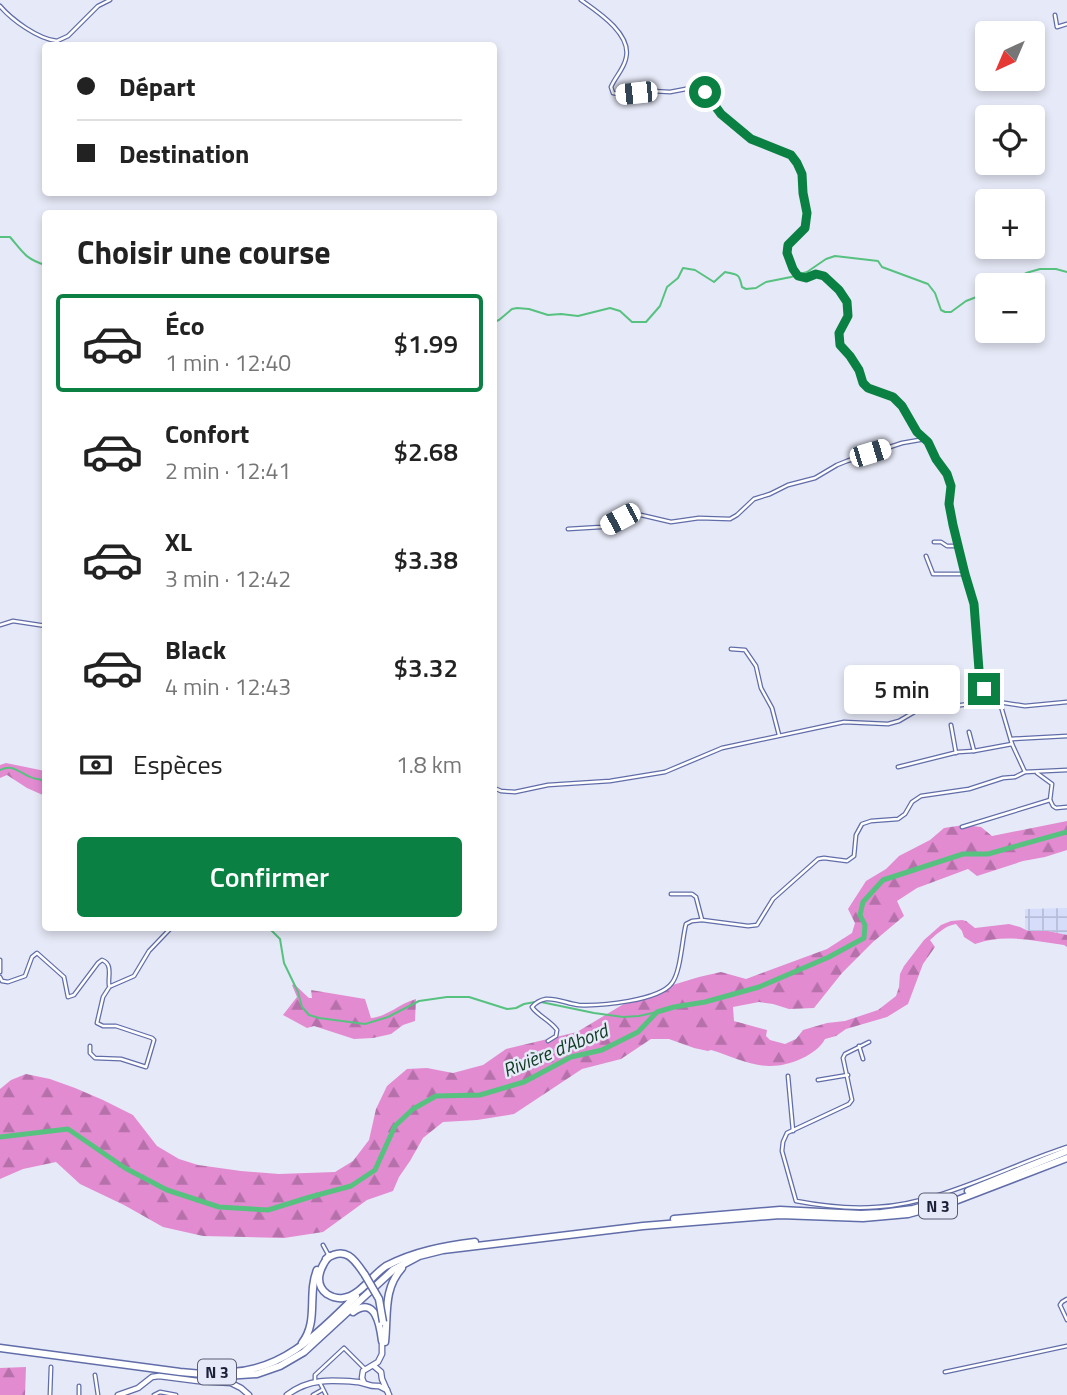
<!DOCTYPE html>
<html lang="fr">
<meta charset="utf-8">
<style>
:root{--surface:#fff;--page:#f2f2f2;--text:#222;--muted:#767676;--line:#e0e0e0;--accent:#0b8043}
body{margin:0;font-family:"Titillium Web",sans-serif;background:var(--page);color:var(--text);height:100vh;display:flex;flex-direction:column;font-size:26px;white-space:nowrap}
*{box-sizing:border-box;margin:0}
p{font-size:23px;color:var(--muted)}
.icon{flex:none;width:38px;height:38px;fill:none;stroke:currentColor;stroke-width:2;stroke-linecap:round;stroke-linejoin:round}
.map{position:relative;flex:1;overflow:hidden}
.drawer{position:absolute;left:42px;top:210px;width:455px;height:721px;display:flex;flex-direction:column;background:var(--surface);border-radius:7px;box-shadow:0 4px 10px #0003}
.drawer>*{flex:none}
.guide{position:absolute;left:42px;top:42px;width:455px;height:154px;border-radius:7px;box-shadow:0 4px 10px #0003;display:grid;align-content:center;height:154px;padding:0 35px;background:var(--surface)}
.needle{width:46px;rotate:224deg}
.controls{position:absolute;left:975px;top:21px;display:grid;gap:14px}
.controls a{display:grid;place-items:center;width:70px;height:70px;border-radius:7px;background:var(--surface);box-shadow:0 4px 10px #0003;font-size:35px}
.end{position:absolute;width:32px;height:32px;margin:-16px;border:9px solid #0b8043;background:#fff;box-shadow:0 0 0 4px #fff}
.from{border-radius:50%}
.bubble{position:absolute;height:49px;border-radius:7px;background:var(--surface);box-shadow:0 4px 10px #0003;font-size:23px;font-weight:600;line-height:49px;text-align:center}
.car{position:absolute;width:21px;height:42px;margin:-21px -10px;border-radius:9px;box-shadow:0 0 5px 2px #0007;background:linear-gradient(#fff 24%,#345 0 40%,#fff 0 76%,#345 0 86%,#fff 0)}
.guide b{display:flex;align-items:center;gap:24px;height:66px;font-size:26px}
.guide b+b{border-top:2px solid var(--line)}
.guide i{width:18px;height:18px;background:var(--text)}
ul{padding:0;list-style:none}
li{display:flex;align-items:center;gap:21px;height:98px;margin:0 14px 10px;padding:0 21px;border:4px solid transparent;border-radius:7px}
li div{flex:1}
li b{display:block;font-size:26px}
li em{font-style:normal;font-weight:600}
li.selected{border-color:var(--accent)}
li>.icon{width:63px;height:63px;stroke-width:1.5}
h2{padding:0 35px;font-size:32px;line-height:84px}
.pay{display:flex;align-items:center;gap:18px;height:77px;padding:0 35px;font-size:26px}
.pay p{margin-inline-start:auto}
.button{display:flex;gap:14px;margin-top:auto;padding:14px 35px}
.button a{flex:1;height:80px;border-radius:7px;background:var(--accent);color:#fff;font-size:28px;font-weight:600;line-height:80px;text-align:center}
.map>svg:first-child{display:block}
</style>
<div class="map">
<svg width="1067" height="1395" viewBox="0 0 1067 1395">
<defs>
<pattern id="industrial-grid" width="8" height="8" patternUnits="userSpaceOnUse" patternTransform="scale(1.75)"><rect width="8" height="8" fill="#d5ddfb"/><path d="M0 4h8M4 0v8" fill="none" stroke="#b6bdd8"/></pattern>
<pattern id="forest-firs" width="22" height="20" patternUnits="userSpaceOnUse" patternTransform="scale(1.75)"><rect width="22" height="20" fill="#e28bd1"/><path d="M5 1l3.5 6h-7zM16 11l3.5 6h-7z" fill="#b671ab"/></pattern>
</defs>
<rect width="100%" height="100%" fill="#e6e9f7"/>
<path fill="url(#industrial-grid)" d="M1067,908V935L1048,931H1028L1025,929V909Z"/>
<g fill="url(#forest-firs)">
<path d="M6,763L45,771V796L27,788L7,775L0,778V765Z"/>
<path d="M1067,821V850L1045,857L1023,861L977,876L968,869L917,888L897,901L904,916L873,942L842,973L814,1008L789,1009L773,1004L759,1002L733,1007L734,1021L767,1030L766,1036L770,1040L785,1044L796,1039L803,1030L827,1023L845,1021L878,1010L896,996L899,987L900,974L904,966L924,940L941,925L951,921L962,920L966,921L975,928L1009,924L1020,927L1028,931H1048L1067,935V947L1064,945C1035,941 1004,933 975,944L964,937L962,931L956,924C945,926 938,933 930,940L935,947L923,964L908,1004L887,1017L846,1029L836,1036L825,1039C817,1055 789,1066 771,1066C753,1067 728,1055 711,1050L708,1051L694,1048L669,1039H651L621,1059L582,1069L514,1114L477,1120L443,1122L423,1138L410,1161L399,1177L393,1191L367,1200L323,1232L284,1238L203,1236L163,1227L124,1205L80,1184L56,1162L23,1169L0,1179V1089L11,1080L26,1074L50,1079L75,1088L103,1100L133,1115L157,1146L179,1159L198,1165L241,1171L279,1174L335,1172L353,1161L369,1140L376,1109L387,1086L407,1069L427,1068L453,1073L483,1065L506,1049L577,1032L622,1005L639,999L666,987L699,977L721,972L746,979L827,949L852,933L855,923L848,909L866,881L886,869L899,856L930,840L944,828L964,825L981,827L992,836Z"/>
<path d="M294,984L309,998H312L311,990L365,999L371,1018C387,1017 400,1003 416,999L415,1021L403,1025L391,1034L373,1038L354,1039L314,1026L307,1028L283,1015L297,997L292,985Z"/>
<path d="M26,1367L25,1395H0V1368Z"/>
</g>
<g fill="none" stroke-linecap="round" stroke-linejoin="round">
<g stroke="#57c280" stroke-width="2">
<path d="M0,237H10C22,251 26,260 46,265"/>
<path d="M1004,285L1016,281L1026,273L1040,269H1056L1067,272"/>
<path d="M494,322L499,320L512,309L517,308L529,309L548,315L561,314L578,316L610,308L620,311L632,322H646L660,306L667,287L678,278L683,268L695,270L714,282L725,272C738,275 739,273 742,287L746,289L756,288L766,282L791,277L807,272L826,259L835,256L878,261L882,267L928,284L935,293L941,310L945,312H951L966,301L987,293"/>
<path d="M0,770C12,764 17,771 28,776C33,779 40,779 46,781"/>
<path d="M269,928L280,939L284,963L298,992L302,1007L309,1015L319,1018L365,1024L388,1017L419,1001L447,997H469L507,1009L516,1008L524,1004L535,1002"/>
<path d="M541,1002L594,1013L623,1017L639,1016L657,1012"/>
</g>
<path stroke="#57c280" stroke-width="5" d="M0,1137L68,1129L125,1168L167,1190L219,1207L268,1210L310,1197L351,1186L375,1170L395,1126L413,1109L436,1096L480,1095L524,1082L571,1057L602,1050L638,1032L657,1012L674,1007L705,1002L759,987L829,957L864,938L865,925L860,915L863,902L883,880L963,854H988L1067,832"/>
<g stroke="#616da9" stroke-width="5">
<g id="street">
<path d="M581,0C598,12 632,34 626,58C624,69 615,77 611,87L613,93L619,94L652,91L670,92L691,88L701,90L705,92L721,114L751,139L791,155L797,163L802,174L803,193L807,213L805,228C800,233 792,239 789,245C784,253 792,272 799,276C805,280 810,276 816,274L824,276L839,290L847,302L848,316L839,333L840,345L850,356L859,370L863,383L868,388L893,398L902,406L917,432L928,442L936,459L947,474L952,486L949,504L958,546L974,604L979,670L984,689L989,694L992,701"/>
<path d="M0,6C12,20 38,39 57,41L68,36L98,6L110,0"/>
<path d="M1055,15L1057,27L1067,24"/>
<path d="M568,529L601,527L620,519L633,515H641L671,522L699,518L730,519L737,515L754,499L770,494L788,485L815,478L837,465L847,461L902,443L925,439"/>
<path d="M934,542H941L947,546H958"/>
<path d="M926,556L933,574H965"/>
<path d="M0,625L13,621L46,626"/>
<path d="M731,649L745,650L756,666L761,688L772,708L779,735"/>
<path d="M1000,703L1012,744L1025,772"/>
<path d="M951,725L956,753"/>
<path d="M969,732L974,751"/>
<path d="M1011,739L1067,736"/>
<path d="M898,767L958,752L974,751L1012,744"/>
<path d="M1037,773L1052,784L1050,800L1053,806L1056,808L1067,807"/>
<path d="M494,788L501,791L515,792L548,785L610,781L665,772L722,748L844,722L888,724L899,721L916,711L992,701L1025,706L1067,702"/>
<path d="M962,827L1050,800"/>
<path d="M671,894H692L696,897L702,920L748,926L757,925L773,899L818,859L824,858L847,861L854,856L856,835L862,824L871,821L898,819L905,814L912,802L921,796L969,789L1003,778L1015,777L1025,772L1067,770"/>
<path d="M0,960V972"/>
<path d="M0,977L2,981L8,982L25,976L32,957L37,953L64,977L68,997L74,995L98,963L102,960C113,964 108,976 109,985L111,986L134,976L149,951L171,928"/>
<path d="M548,1041L556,1036L557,1030C550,1020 538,1016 532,1007C536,1002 540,1000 546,999C557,998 568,1004 579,1005C600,1006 659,1001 672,983C681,971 682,939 686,924L692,921L702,920"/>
<path d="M869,1042L845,1054L843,1058L852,1100L849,1104L787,1133L783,1142L782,1151L796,1201C822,1206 850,1209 877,1207C939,1204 1008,1166 1067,1147"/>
<path d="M90,1046V1053L95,1058L121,1059L146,1067L154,1040L152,1038L116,1026H103L97,1023L103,997L110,986"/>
<path d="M859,1046L863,1059"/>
<path d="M788,1076L793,1131"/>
<path d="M818,1080L848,1075"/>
<path d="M323,1245L329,1256"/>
<path d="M1067,1299L1062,1302L1060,1305L1067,1320"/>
<path d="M945,1372L1067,1346"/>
<path d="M95,1375L98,1395"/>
<path d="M315,1381V1375L344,1348L365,1369"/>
<path d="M319,1381L326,1395"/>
<path d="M50,1395L51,1367"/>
<path d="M79,1395V1386"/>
<path d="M154,1395L160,1392L176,1395"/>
<path d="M313,1395L322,1390"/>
</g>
</g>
<g stroke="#616da9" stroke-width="7">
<g id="secondary">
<path d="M374,1366L381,1372L382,1379L389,1395"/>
<path d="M364,1383L362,1378L363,1371L378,1362L382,1354V1341"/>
<path d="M118,1395L138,1388L152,1377L159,1376L198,1381L231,1383L241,1388L249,1395"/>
<path d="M287,1395C309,1378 331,1380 358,1382C366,1383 370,1387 379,1386L387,1390"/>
</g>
</g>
<g stroke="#616da9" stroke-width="9">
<g id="highway">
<path d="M968,1191L1067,1151"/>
<path d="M674,1219L780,1210L861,1214L881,1213L913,1209L938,1202"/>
<path d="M329,1256C320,1267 313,1284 327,1294C332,1297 337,1299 343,1298C360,1296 372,1275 386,1266C415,1251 444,1246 475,1242"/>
<path d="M326,1259C346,1245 355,1260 365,1275"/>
<path d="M353,1312C375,1296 380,1324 382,1341"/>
<path d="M385,1342C388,1314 383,1289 402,1268"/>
<path d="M302,1343C319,1321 307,1294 317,1270"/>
<path d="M0,1348L180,1372L225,1376L257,1374L280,1366L304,1352L393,1270L419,1256L443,1250L643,1226L780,1215L863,1218L908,1214L955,1201L1067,1158"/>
<path d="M232,1372C286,1369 320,1331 356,1296"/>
</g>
</g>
<use href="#street" stroke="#fff" stroke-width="2.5"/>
<use href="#secondary" stroke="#fff" stroke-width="4.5"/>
<use href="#highway" stroke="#fff" stroke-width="6"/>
<g stroke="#616da9" stroke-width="9" stroke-linecap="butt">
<path id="highway-bridge" d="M365,1275L379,1299L383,1322"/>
</g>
<use href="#highway-bridge" stroke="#fff" stroke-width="6"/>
</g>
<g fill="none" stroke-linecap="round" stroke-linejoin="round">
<path stroke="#0b8043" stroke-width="9" d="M705,92L721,114L751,139L791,155L797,163L802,174L803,193L807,213L805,228L788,245L787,253L793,269L798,276L806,278L816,274L824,276L839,290L847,302L848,316L839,333L840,345L850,356L859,370L863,383L868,388L893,397L902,406L917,432L928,442L936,459L947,474L951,486L949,504L953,525L965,574L974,604L979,670L984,689"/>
</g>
<g text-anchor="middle" stroke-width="5" stroke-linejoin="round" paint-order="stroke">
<g fill="#e6e9f7" stroke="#595c72" stroke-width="2">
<rect x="919" y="1193.5" width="38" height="25" rx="5"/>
<rect x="198" y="1359.5" width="38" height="25" rx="5"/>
</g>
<g font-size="16" font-weight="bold" fill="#1c2039">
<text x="938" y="1212">N 3</text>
<text x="217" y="1378">N 3</text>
</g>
<g font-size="19" font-style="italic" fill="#0e3b21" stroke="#e6e9f7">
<text transform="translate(555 1050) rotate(-22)" y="7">Rivière d'Abord</text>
</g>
</g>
</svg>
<div class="controls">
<a><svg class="needle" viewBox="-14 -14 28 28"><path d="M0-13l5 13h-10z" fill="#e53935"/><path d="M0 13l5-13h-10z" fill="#767676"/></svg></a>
<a><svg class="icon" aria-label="locate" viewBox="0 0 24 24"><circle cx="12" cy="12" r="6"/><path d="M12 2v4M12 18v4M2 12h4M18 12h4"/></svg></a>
<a>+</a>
<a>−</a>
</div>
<i class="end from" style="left:705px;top:92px"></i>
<i class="end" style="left:984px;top:689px"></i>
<div class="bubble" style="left:844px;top:665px;width:116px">5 min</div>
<i class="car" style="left:636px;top:93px;rotate:264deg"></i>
<i class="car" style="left:870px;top:453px;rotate:73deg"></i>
<i class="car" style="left:620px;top:519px;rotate:242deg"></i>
<div class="guide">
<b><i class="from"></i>Départ</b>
<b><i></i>Destination</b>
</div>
<section class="drawer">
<h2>Choisir une course</h2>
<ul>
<li class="selected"><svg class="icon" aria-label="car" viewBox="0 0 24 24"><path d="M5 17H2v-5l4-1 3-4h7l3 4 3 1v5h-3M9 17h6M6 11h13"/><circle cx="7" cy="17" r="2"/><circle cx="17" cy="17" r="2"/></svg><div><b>Éco</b><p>1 min · 12:40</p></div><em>$1.99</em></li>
<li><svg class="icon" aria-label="car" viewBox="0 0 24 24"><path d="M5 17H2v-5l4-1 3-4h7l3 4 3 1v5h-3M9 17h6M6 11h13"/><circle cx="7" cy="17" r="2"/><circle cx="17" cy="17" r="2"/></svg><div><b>Confort</b><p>2 min · 12:41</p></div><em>$2.68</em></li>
<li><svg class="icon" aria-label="car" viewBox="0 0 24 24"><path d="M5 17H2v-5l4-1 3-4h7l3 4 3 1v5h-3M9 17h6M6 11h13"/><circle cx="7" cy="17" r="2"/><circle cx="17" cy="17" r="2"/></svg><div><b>XL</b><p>3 min · 12:42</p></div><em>$3.38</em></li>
<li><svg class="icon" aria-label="car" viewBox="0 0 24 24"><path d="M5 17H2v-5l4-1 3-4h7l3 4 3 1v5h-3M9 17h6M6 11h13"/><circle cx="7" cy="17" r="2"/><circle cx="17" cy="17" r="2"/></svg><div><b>Black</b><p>4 min · 12:43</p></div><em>$3.32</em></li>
</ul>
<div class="pay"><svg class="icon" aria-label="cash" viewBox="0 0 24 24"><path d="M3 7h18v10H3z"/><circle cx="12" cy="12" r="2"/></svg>Espèces<p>1.8 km</p></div>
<div class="button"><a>Confirmer</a></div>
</section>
</div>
